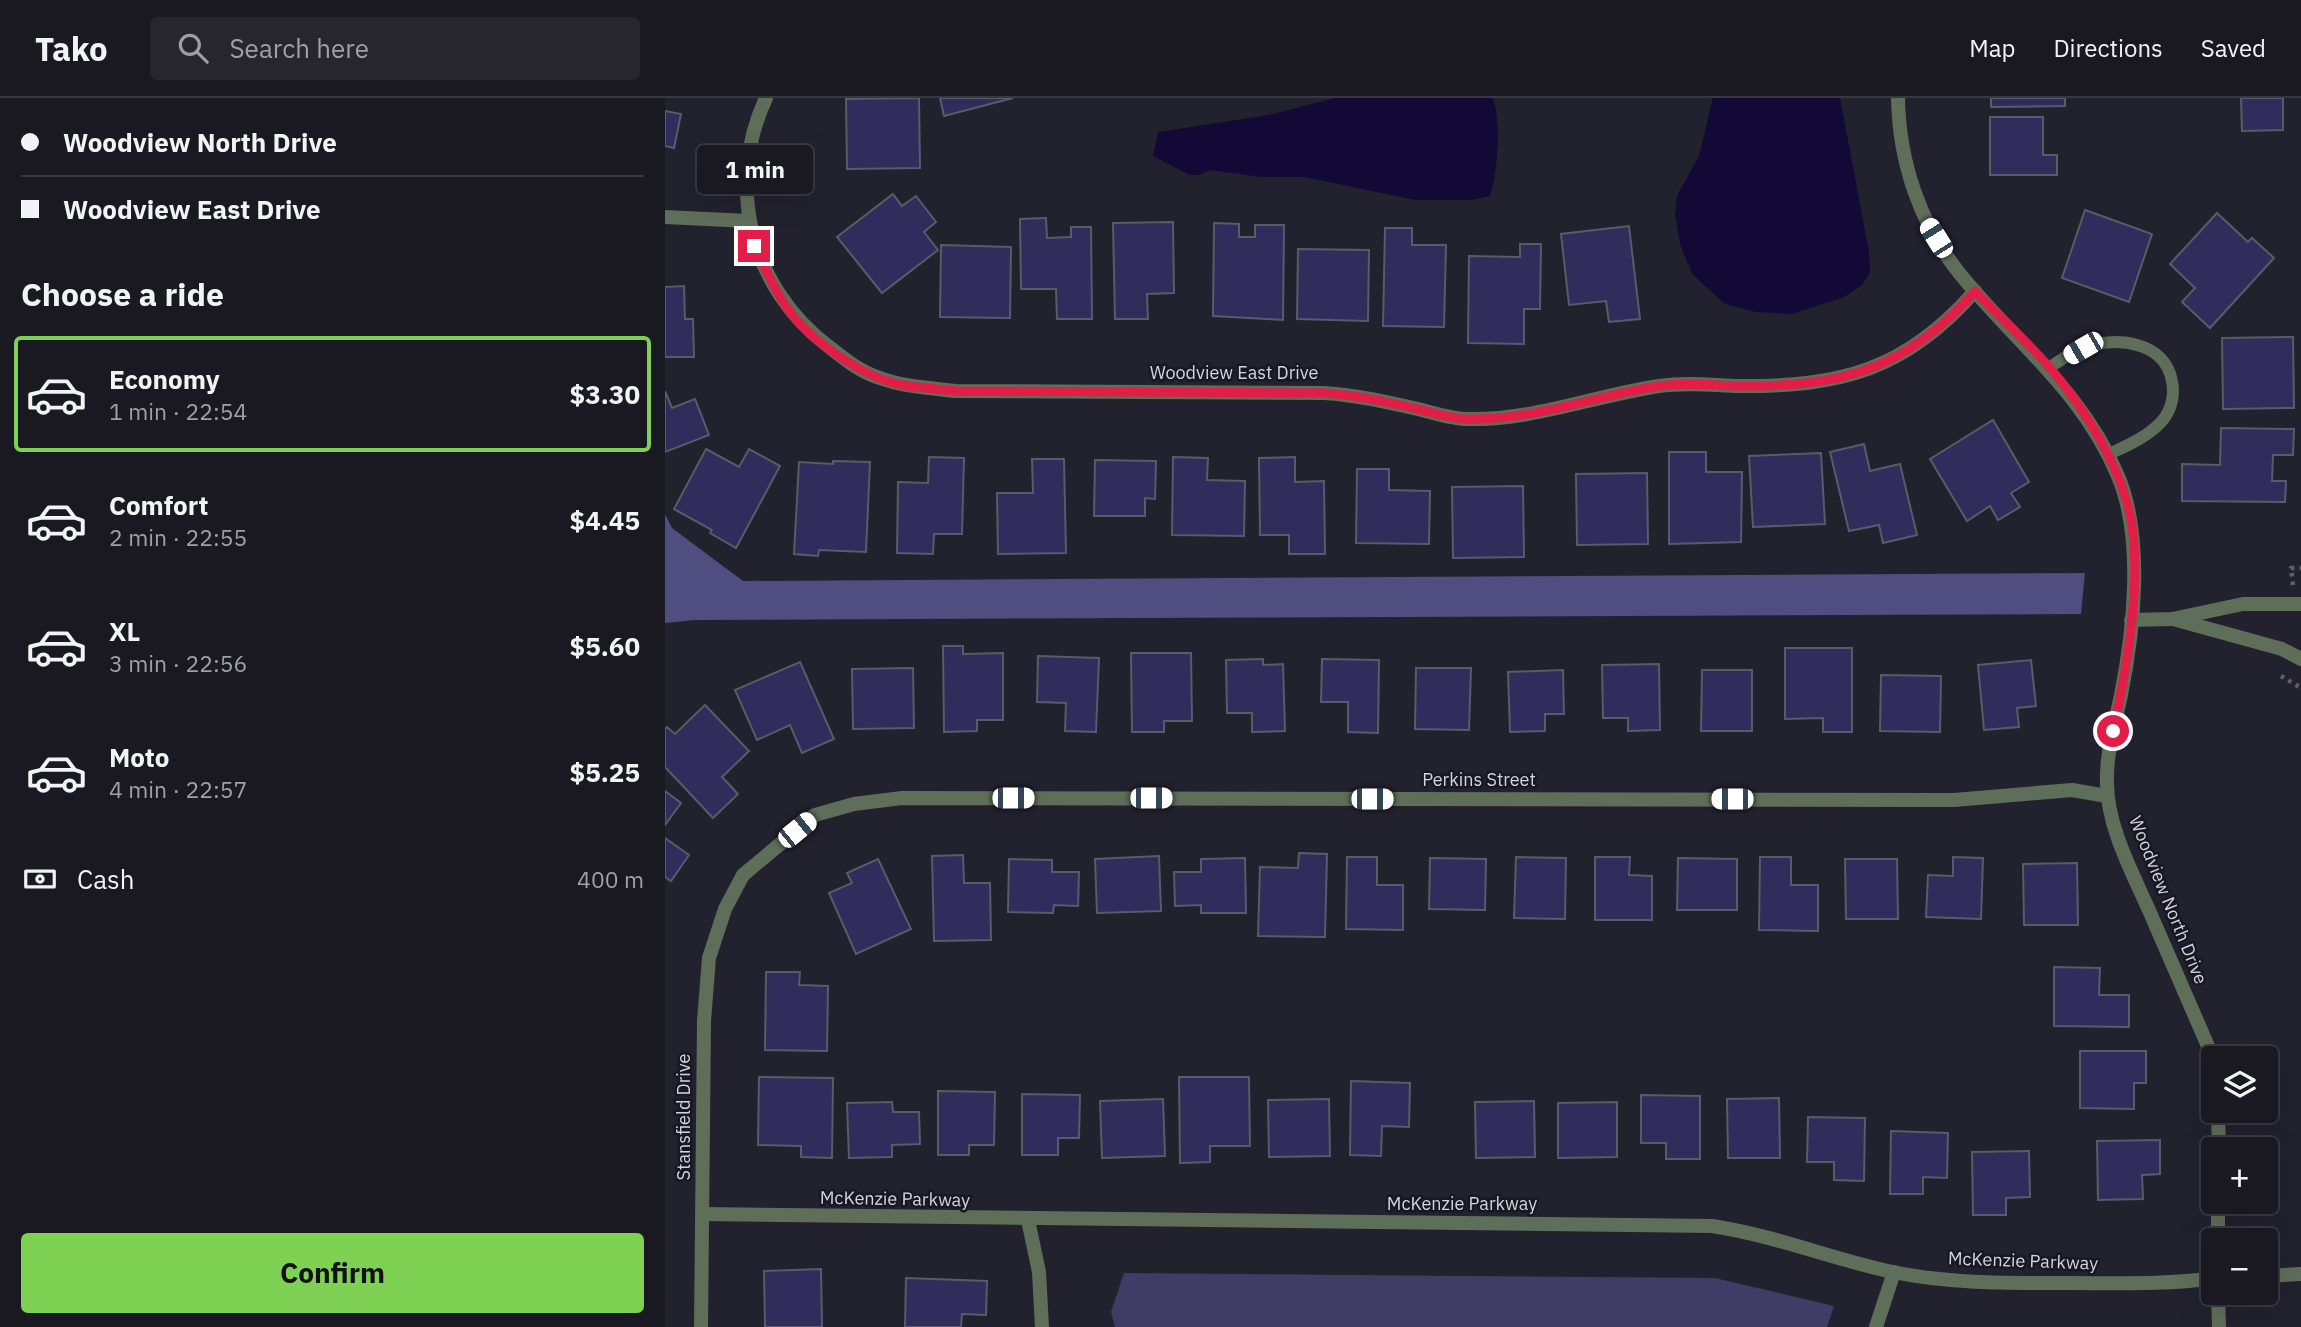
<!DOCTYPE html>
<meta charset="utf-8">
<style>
:root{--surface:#1a1922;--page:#27262f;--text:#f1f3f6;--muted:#9fa0a5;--line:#383840;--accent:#7ed153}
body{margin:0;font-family:"IBM Plex Sans",sans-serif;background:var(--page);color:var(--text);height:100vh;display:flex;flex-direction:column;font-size:26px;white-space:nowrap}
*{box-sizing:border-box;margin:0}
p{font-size:23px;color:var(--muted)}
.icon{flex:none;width:38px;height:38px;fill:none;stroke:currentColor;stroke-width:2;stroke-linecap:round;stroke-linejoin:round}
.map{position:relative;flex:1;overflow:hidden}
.details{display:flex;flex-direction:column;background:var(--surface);width:665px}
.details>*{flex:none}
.hud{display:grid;align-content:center;height:154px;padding:0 21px;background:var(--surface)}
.controls{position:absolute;left:1536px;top:948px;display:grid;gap:14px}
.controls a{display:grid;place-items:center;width:77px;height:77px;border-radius:7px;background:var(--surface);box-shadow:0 7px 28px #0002,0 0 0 2px var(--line);font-size:35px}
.end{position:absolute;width:32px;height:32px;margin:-16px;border:9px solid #e11d48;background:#fff;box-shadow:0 0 0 4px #fff}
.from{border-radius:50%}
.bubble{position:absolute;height:49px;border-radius:7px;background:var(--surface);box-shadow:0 7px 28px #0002,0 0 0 2px var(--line);font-size:23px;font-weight:800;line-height:49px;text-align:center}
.car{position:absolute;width:21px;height:42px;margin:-21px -10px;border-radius:9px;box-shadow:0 0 5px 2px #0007;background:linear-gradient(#fff 24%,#345 0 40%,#fff 0 76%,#345 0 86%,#fff 0)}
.hud b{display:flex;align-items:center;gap:24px;height:66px;font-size:26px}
.hud b+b{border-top:2px solid var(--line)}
.hud i{width:18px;height:18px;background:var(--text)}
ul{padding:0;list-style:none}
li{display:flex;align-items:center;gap:21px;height:116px;margin:0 14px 10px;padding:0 7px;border:4px solid transparent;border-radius:7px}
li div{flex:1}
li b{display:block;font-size:26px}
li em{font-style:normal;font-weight:800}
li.selected{border-color:var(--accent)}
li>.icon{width:63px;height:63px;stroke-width:1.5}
h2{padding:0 21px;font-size:32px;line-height:84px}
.pay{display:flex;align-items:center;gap:18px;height:77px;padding:0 21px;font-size:26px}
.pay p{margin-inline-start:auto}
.action{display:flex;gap:14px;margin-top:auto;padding:14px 21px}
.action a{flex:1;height:80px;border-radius:7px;background:var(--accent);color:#111;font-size:28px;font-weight:800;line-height:80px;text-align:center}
header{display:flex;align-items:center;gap:42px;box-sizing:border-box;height:98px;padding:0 35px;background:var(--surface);border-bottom:2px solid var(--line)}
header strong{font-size:33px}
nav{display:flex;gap:38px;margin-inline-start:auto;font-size:24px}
.search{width:490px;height:63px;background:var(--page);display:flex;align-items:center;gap:18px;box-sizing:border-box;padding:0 24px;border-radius:7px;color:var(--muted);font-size:26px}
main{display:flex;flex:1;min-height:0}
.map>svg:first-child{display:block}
</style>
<header>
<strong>Tako</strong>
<div class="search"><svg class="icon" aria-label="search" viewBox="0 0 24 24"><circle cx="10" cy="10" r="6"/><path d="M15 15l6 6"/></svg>Search here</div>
<nav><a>Map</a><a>Directions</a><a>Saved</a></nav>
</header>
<main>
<section class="details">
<div class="hud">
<b><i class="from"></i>Woodview North Drive</b>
<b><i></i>Woodview East Drive</b>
</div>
<h2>Choose a ride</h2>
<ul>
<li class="selected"><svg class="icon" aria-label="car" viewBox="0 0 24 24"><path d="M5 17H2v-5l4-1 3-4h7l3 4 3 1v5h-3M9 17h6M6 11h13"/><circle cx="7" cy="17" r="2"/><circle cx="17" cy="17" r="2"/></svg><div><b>Economy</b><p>1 min · 22:54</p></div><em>$3.30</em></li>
<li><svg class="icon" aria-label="car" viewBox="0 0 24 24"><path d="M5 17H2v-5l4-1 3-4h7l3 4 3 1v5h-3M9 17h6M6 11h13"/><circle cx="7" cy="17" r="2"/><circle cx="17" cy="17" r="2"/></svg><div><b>Comfort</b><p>2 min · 22:55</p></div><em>$4.45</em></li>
<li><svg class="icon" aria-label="car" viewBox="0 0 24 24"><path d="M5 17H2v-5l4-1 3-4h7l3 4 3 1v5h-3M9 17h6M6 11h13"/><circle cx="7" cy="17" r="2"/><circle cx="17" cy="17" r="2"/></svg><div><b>XL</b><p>3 min · 22:56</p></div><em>$5.60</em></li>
<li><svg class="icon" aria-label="car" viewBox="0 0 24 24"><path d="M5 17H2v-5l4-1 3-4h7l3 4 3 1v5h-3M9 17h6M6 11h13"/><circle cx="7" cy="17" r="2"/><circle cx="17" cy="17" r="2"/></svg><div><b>Moto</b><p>4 min · 22:57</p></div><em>$5.25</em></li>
</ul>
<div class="pay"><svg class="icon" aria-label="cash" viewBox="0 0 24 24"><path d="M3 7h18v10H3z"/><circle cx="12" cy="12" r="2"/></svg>Cash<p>400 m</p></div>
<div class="action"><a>Confirm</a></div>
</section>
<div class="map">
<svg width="1636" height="1229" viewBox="0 0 1636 1229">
<rect width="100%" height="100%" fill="#22212e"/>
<path fill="#3f3d66" d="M459,1175L1050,1180L1169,1208L1162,1229H450L446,1214Z"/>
<path fill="#504d80" d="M0,416L7,430L78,483L1420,475L1416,516L30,522L0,525Z"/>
<g fill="#120936">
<path d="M670,0H828C836,23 833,75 825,98L806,102H750L640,79H596L545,72L534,77H525L488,58L493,34L604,17Z"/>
<path d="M1048,0H1175L1204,154L1205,174L1197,187L1179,199L1127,216L1091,214L1060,206L1039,187L1027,175L1016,149L1010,117L1012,98L1034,58Z"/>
</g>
<g fill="#302c5c" stroke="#5a5a69" stroke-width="2">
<path d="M254,0L255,70L182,71L181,1Z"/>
<path d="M275,0H348L279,18Z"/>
<path d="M1326,0H1400V8L1326,9Z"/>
<path d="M1576,0H1618V32L1577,33Z"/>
<path d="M0,13L16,16L9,50L0,48Z"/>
<path d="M1325,19H1378V57H1392V77H1325Z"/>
<path d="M228,96L237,108L251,98L271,124L259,134L273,152L217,195L172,139Z"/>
<path d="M1420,112L1487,136L1464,204L1397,180Z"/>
<path d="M1552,115L1583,144L1587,140L1609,160L1545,230L1517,204L1530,190L1505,166Z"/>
<path d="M381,120L382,140L406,139V129H426L427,221H392L391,191H356L355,121Z"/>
<path d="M508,124L509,195L482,196L483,221H450L448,125Z"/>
<path d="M549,125L574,126V139H590V127H619L618,222L548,218Z"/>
<path d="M964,128L975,221L944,224L941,203L904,207L896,136Z"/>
<path d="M720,130H747V147H781L779,229L718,228Z"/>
<path d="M855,146H876L875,211H859V246L803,245L804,158L855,159Z"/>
<path d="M276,147L346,149L345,220L275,219Z"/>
<path d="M633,151L704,152L703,223L632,221Z"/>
<path d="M19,188L20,221H28L29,259H0V189Z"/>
<path d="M1628,239L1629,310L1558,311L1557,240Z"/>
<path d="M0,293L7,310L30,301L44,337L0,354Z"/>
<path d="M1328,322L1364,384L1346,395L1355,409L1333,422L1325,408L1302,423L1265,361Z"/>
<path d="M1556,330L1629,331L1628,357H1608L1607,383H1621L1620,404L1517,403V366L1555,367Z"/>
<path d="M1199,346L1205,373L1235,366L1252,437L1218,445L1214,427L1184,433L1165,354Z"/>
<path d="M41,351L74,369L84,351L115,368L71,450L45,435L47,432L9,411Z"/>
<path d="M1004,354H1041V374H1077L1076,444L1004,446Z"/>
<path d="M1156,355L1160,426L1088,429L1084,358Z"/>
<path d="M264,359L299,360L297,436H269L268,456L232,455L233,384L263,385Z"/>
<path d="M508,359L543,360L542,382L580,383L579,438L507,437Z"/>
<path d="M630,359V384L659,383L660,456H624V437H595L594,360Z"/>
<path d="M367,361H399L401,455L333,456L332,395H368Z"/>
<path d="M430,362L491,363L490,401L480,400V418H429Z"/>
<path d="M168,363L205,364L201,454L154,452L153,458L129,456L134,364L168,366Z"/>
<path d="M692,371H724V392L765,393L764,446L691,445Z"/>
<path d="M982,375L983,446L912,447L911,376Z"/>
<path d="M858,388L859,459L788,460L787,389Z"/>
<path d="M278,548H298V556L338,555V622H312V633L279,634Z"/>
<path d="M1120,550H1187V634H1158V620L1120,621Z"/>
<path d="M466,555H526L527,623H499V634H467Z"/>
<path d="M373,558L434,560L431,634L400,633L401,605L372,604Z"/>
<path d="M598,561V567L618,566L620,633L587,634V615H562L561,562Z"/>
<path d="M657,561L714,562L713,635L683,634V604H656Z"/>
<path d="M1366,562L1371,608L1352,610L1354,629L1319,632L1313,567Z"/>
<path d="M135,564L169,641L137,655L125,627L92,642L70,592Z"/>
<path d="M994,566L995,632L963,633V620H938L937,567Z"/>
<path d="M248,570L249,630L188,631L187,571Z"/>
<path d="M751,570H806L804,632L750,631Z"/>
<path d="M898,572L899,616H880V633L845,634L843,574Z"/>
<path d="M1037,572H1087V633H1036Z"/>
<path d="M1216,577L1276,578L1275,634L1215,633Z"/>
<path d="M40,607L84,653L57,679L73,696L48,720L0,669V631L2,629L10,636Z"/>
<path d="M0,693L16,705L0,727Z"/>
<path d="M0,740L24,757L6,783L0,779Z"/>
<path d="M634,755L662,756L660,839L593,838L595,769L633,770Z"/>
<path d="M298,757L299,785H325L326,842L269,843L267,758Z"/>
<path d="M494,758L496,813L432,815L430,761Z"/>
<path d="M682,759H712V787H738V832L681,831Z"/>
<path d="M851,759L901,760L900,821L849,820Z"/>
<path d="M930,759H965L964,777L987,778V822H930Z"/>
<path d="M1095,759H1126V787H1153V833L1094,832Z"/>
<path d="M1288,759L1318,760L1316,821L1261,819L1263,777L1288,778Z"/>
<path d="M580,760L581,815H536V807L510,808L509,774H536V761Z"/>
<path d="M765,760L821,761L820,812L764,811Z"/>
<path d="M1013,760L1072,761V812H1012Z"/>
<path d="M213,761L246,831L191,856L164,795L187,785L182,775Z"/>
<path d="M344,761L387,762V774H414L413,808L389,807L388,815L343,814Z"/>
<path d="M1180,761H1232L1233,821H1181Z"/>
<path d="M1412,765L1413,827H1359L1358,766Z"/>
<path d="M1389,869L1435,870L1434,897H1464V929L1389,928Z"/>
<path d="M101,874H135L134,887L163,888L162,953L100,952Z"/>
<path d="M1415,953H1481V985H1469V1011L1415,1010Z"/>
<path d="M94,979L168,980L167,1060L136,1059V1048L93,1047Z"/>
<path d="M514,979H584L585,1048H545V1064L515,1065Z"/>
<path d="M686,983L745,985L744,1029L717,1028L716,1058L685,1057Z"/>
<path d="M273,993L330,994L329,1047H304V1057H273Z"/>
<path d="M357,996L415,997L414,1040H393V1057H357Z"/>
<path d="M976,997L1035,998V1061H1001V1045H976Z"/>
<path d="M1114,1000L1115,1060H1063L1062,1001Z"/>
<path d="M498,1001L500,1058L437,1060L435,1003Z"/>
<path d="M664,1001L665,1058L604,1059L603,1002Z"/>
<path d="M869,1003L870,1059L811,1060L810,1004Z"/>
<path d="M227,1004L228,1014H254L255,1046L227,1047V1059L184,1060L182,1005Z"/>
<path d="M952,1004V1059L893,1060V1005Z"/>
<path d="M1143,1019L1200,1020L1199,1083L1169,1082V1064H1142Z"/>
<path d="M1226,1033L1283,1035L1282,1080L1258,1079V1096H1225Z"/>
<path d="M1495,1042V1076L1477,1077L1478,1101L1433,1102L1432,1043Z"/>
<path d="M1364,1053L1365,1099L1341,1100V1117H1308L1307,1054Z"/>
<path d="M156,1171L157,1229H100L99,1173Z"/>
<path d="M241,1180L322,1183L321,1217L297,1216L296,1229H240Z"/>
</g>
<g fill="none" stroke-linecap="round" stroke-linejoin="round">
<g stroke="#60606b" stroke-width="4.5" stroke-dasharray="3.5 5" stroke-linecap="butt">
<path d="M1628,487L1626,470H1636"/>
<path d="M1616,578L1636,590"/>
</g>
<path stroke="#5f6e59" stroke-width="12" d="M1383,270C1395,263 1407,253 1420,249C1453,238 1500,244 1507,283C1510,297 1506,313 1497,323C1483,339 1461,348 1442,357"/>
<g stroke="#5f6e59" stroke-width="14">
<path d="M101,0C60,88 86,190 163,248C178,260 194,273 212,279C238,289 265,290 291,293L659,295C691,297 722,304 753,311C768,315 785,320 800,321C867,323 928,298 994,288C1020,284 1047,287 1073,288C1176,289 1241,272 1310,193"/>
<path d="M1233,0C1234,64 1255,126 1295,176C1351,245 1417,292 1453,378C1479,440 1469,532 1456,597C1450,626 1441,655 1442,685C1442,727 1466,772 1483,810C1504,858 1525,907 1546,955L1549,975"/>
<path d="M0,119L83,123"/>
<path d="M1508,521L1617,551L1636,561"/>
<path d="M1466,522L1507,521L1578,506H1636"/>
<path d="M1553,1013L1554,1052"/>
<path d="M38,1116L1047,1128C1112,1138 1166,1161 1228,1174C1285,1186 1347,1185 1405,1185C1453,1185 1501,1187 1549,1180"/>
<path d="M363,1122L374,1174L377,1229"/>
<path d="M1553,1143V1104"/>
<path d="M1601,1178L1636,1176"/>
<path d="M1553,1195L1554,1229"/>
<path d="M36,1229L39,923L44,860L60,811L78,777L150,717L189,706L237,700L1289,702L1407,692L1442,698"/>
<path d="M1211,1229L1229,1174"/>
</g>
</g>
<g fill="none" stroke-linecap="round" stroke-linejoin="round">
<path stroke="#e11d48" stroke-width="9" d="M89,148C99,169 109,191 122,210C144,242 199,280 237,287C255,290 273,291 291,293L659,295C691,297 722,304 753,311C768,315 785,320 800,321C867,323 928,298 994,288C1020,284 1047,287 1073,288C1176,289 1241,272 1310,193C1341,226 1378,257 1404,294C1430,329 1453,369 1464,412C1479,473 1462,571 1448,633"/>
</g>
<g text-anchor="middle" stroke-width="5" stroke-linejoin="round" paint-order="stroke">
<g font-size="18" fill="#d4d4dd" stroke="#181824">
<text x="569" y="281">Woodview East Drive</text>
<text x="814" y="688">Perkins Street</text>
<text transform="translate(1503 802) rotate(68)" y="6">Woodview North Drive</text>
<text transform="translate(19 1019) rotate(-90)" y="6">Stansfield Drive</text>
<text transform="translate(230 1101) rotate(1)" y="6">McKenzie Parkway</text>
<text x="797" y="1112">McKenzie Parkway</text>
<text transform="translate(1358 1163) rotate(2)" y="6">McKenzie Parkway</text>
</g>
</g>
</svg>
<div class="controls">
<a><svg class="icon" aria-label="layers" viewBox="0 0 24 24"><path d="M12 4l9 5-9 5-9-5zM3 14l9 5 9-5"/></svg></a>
<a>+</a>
<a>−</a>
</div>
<i class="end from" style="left:1448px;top:633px"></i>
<i class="end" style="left:89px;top:148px"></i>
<div class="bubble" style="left:32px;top:47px;width:116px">1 min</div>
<i class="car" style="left:1271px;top:140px;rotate:328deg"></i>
<i class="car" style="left:1418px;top:250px;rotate:240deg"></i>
<i class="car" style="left:348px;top:700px;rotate:90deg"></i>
<i class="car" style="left:486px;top:700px;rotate:90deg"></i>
<i class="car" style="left:707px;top:701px;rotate:90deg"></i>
<i class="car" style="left:1067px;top:701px;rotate:270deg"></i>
<i class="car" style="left:132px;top:732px;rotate:51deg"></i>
</div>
</main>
